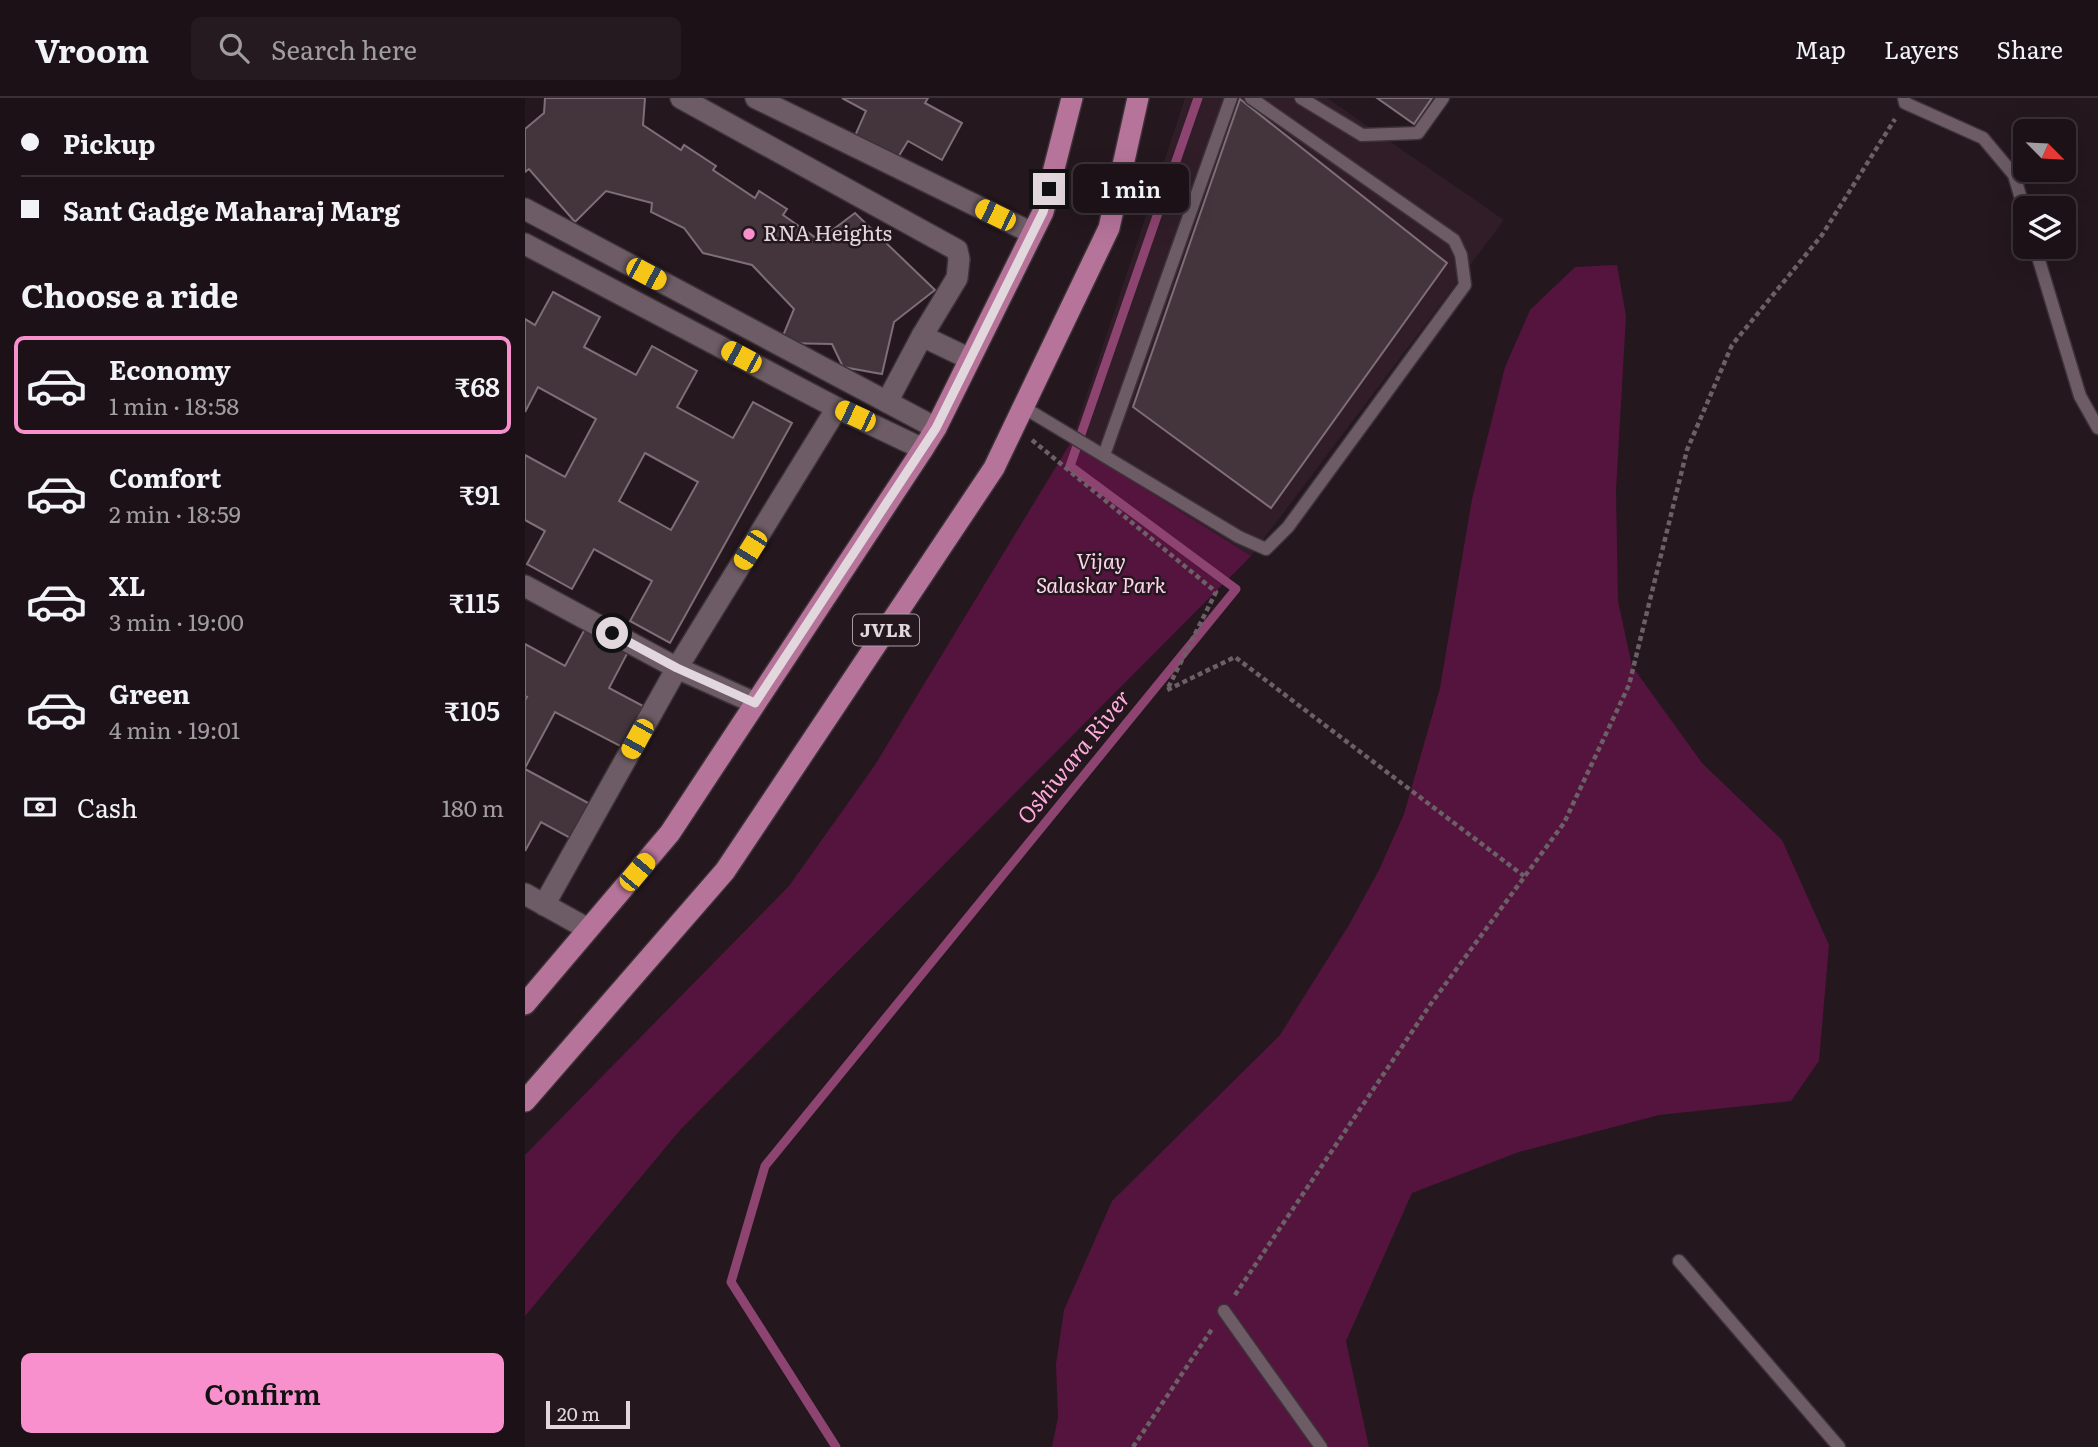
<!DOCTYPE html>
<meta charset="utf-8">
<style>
:root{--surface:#1b1116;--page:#241a1f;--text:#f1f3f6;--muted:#a09da1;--line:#393135;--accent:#f790cd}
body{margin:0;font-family:Literata,serif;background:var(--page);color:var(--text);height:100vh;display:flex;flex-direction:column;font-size:26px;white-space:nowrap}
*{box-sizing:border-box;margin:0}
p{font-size:23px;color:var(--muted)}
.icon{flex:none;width:38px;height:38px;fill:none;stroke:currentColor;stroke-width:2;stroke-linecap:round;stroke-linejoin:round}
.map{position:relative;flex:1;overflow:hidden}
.side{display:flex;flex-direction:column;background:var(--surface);width:525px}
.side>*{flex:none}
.hud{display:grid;align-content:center;height:154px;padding:0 21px;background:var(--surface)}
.needle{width:46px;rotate:114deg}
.tools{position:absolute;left:1488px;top:21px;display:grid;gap:14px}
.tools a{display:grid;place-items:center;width:63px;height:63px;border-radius:10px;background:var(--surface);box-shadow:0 7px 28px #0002,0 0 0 2px var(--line);font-size:35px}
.scale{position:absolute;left:21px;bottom:18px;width:84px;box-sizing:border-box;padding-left:7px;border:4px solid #e1d7dc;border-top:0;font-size:19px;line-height:24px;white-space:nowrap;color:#e1d7dc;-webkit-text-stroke:5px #24171e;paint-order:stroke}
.end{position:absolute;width:32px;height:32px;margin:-16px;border:9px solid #e1d7dc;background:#111;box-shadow:0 0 0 4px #111}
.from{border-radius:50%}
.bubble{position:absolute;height:49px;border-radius:10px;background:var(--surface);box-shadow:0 7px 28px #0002,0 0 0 2px var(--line);font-size:23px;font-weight:600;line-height:49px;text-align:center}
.car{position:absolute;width:21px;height:42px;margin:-21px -10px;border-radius:9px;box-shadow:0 0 5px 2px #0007;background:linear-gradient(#f5c518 24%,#345 0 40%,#f5c518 0 76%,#345 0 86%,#f5c518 0)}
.hud b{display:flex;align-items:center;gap:24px;height:66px;font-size:26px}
.hud b+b{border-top:2px solid var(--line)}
.hud i{width:18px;height:18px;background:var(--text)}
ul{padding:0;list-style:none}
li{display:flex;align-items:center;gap:21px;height:98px;margin:0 14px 10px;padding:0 7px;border:4px solid transparent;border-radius:10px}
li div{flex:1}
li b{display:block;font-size:26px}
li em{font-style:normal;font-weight:600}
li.on{border-color:var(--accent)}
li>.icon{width:63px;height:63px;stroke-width:1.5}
h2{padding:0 21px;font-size:32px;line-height:84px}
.pay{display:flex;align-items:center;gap:18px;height:77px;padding:0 21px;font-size:26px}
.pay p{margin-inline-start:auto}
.cta{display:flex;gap:14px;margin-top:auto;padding:14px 21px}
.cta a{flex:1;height:80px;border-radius:10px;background:var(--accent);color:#111;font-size:28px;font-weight:600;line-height:80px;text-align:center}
header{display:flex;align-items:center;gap:42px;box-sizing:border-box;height:98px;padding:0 35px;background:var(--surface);border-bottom:2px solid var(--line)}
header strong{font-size:33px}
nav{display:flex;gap:38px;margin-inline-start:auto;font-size:24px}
.search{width:490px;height:63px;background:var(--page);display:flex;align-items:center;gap:18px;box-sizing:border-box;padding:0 24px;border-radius:10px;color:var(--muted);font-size:26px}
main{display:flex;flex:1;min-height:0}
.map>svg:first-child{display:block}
</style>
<header>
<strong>Vroom</strong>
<div class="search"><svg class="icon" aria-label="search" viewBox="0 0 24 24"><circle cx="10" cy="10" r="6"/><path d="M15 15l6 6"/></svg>Search here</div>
<nav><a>Map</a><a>Layers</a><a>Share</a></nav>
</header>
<main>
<section class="side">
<div class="hud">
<b><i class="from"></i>Pickup</b>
<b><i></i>Sant Gadge Maharaj Marg</b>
</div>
<h2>Choose a ride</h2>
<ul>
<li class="on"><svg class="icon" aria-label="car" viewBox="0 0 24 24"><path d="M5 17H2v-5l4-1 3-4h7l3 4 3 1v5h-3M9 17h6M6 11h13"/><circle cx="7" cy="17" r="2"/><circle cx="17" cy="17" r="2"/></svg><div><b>Economy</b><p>1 min · 18:58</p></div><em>₹68</em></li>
<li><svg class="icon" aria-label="car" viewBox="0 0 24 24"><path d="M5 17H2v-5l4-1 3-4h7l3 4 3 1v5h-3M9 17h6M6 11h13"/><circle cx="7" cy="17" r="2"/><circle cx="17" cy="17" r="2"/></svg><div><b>Comfort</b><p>2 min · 18:59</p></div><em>₹91</em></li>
<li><svg class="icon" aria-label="car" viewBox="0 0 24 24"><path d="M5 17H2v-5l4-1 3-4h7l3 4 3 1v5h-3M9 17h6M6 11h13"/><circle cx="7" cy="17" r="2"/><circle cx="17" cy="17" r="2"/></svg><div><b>XL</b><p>3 min · 19:00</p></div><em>₹115</em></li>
<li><svg class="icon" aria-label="car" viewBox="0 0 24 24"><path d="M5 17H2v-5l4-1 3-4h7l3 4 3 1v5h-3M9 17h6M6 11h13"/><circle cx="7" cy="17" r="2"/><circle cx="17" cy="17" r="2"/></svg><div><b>Green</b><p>4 min · 19:01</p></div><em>₹105</em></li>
</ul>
<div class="pay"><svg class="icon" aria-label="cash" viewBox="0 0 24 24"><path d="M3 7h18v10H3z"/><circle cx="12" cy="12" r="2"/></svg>Cash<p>180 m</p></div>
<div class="cta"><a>Confirm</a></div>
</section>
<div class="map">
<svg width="1573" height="1349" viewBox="0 0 1573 1349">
<rect width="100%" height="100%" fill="#24171e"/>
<path fill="#301d28" d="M660,0H802L979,122L726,458L546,344Z"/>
<g fill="#54143e">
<path d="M1092,167L1101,218L1091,392L1093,503L1107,568L1177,665L1257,742L1304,847L1294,963L1266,1003L1134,1017L994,1054L887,1095L821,1243L844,1349H527L533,1319L531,1266L539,1212L587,1103L755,937L824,827L854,772L879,716L915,590L947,401L980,269L1005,212L1050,169Z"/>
<path d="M546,344L726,458L156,1031L0,1218V1057L264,788L350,667Z"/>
</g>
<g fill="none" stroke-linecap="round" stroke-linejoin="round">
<path stroke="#8d4470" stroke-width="9" d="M311,1349L206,1184L240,1068L711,491L545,368L673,0"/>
</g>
<g fill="#44353d" stroke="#7f6e77" stroke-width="2" fill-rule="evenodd">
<path d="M20,0H120L118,27L156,52L159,47L191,68L188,72L230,100L234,93L262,111L258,117L294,142L330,115L410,192L369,224L357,276L318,269L307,246L255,245L269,211L227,167L178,155L159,130L126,114L127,105L81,93L50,124L4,71L0,74V31L19,15Z"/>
<path d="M317,0H403L400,5L437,25L417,62L383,43L372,61L329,40L341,13Z"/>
<path d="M852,0H907L889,26Z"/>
<path d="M715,1L922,165L746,410L608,309Z"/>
<path d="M28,194L75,219L59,249L111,277L127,248L172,273L152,309L208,340L228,304L267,325L145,545L105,523L127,483L69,451L47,491L2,466L20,433L0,422V357L40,379L71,321L13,289L0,314V221L10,227ZM120,355L173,384L146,432L94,403Z"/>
<path d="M61,529L104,552L84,590L118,608L97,649L30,614L0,670V602L2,599L0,598V546L40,568Z"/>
<path d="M0,671L65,706L47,741L16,724L0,753Z"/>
</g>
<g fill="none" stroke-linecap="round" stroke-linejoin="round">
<g stroke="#3c3237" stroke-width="15">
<g id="lane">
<path d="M776,0L837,37L893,35L918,0"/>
<path d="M1379,0L1380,5L1458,40L1489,77L1500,114"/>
<path d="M1510,149L1555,298L1573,330"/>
<path d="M498,309L714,439L741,451L763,429L940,187L936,157L929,142L726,0"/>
<path d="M579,357L706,0"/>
<path d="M1154,1163L1314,1349"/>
<path d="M699,1213L796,1349"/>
</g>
</g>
<g stroke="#3c3237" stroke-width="24">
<g id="street">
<path d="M156,0L432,152L434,161L432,180L397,238L445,261"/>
<path d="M231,0L507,135"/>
<path d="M0,111L411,330"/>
<path d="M0,146L312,310L398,351"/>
<path d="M362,304L397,238"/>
<path d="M0,488L152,570L230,605"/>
<path d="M0,796L63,831"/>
<path d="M19,807L152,570L312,310"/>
</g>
</g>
<g stroke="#3c3237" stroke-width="24">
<g id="primary">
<path d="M0,906L145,735L398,351L411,330L518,114L547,0"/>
<path d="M0,1003L200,773L469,370L584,130L613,0"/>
</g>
</g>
<g stroke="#6c6067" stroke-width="4.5" stroke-dasharray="5 3.5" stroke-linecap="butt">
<path d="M507,342L691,494L642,592L710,559L999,778"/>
<path d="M710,1197L905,907L1039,725L1104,587L1162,352L1207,247L1297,137L1370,21"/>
<path d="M608,1349L687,1231"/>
</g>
<use href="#lane" stroke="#6d5c65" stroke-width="12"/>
<use href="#street" stroke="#6d5c65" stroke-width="21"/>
<use href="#primary" stroke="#b6749b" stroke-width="21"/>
</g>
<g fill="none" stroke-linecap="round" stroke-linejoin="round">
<path stroke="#e1d7dc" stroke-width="9" d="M87,535L152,570L230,605L411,330L518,114L524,91"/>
</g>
<circle fill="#f790cd" stroke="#24171e" stroke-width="2.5" cx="224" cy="136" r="7"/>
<g text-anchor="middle" stroke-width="5" stroke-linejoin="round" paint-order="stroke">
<rect fill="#24171e" stroke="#a89da3" stroke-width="2" x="328" y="516.5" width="66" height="31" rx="5"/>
<g font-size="19" font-weight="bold" fill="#e1d7dc">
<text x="361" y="539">JVLR</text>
</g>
<g font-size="21" fill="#e1d7dc" stroke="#24171e" text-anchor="start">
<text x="238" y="143">RNA Heights</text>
</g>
<g font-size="21" font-style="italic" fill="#ffd3eb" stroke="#24171e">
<text x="576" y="471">Vijay<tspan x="576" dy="24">Salaskar Park</tspan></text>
</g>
<g font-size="23" font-style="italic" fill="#ffabdb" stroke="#24171e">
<text transform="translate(549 659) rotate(-51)" y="8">Oshiwara River</text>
</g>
</g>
</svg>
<div class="tools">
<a><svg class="needle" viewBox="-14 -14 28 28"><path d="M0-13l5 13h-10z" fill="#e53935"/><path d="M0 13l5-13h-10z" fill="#a09da1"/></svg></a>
<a><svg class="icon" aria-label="layers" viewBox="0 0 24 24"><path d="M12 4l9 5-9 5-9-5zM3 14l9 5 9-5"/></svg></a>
</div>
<div class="scale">20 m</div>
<i class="end from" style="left:87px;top:535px"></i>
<i class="end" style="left:524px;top:91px"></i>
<div class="bubble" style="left:548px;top:66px;width:116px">1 min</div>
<i class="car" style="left:470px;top:117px;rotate:296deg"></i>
<i class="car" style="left:121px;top:176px;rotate:118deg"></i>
<i class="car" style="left:216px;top:259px;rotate:298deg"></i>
<i class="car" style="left:330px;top:318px;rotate:295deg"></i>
<i class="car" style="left:225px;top:452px;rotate:212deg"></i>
<i class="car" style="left:112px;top:641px;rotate:209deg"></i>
<i class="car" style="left:112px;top:774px;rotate:40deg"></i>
</div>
</main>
